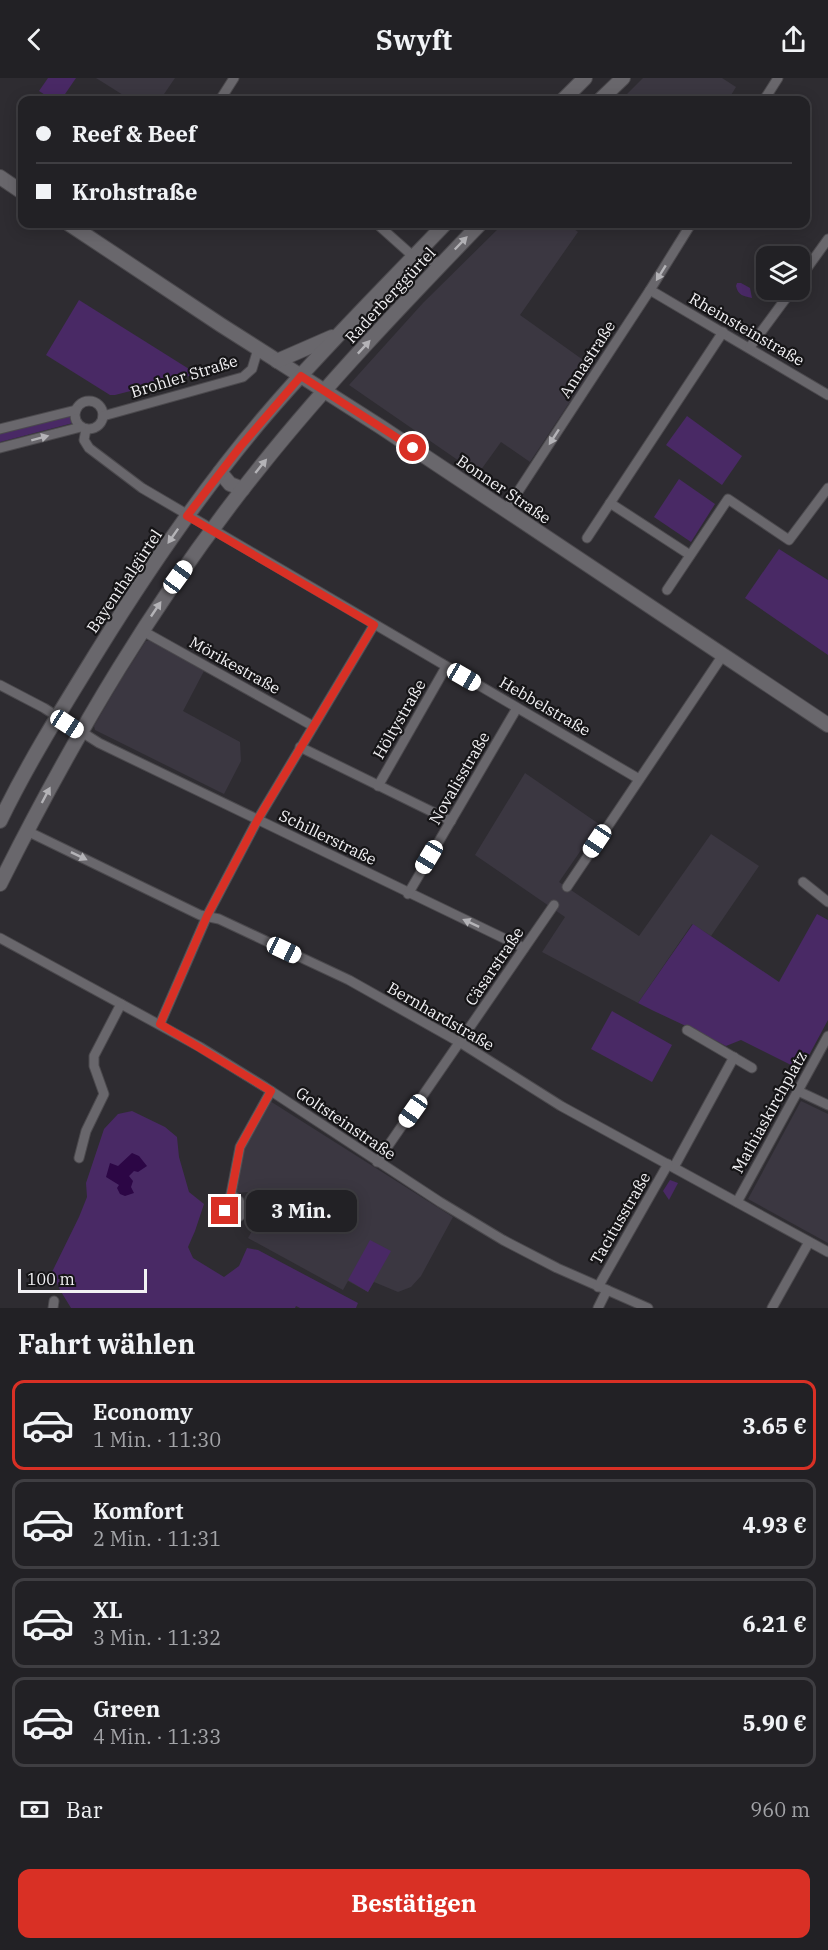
<!DOCTYPE html>
<html lang="de">
<meta charset="utf-8">
<style>
:root{--surface:#222125;--page:#2a292d;--text:#f1f3f6;--muted:#a2a3a7;--line:#3f3e42;--accent:#d93025}
body{margin:0;font-family:"IBM Plex Serif",serif;background:var(--page);color:var(--text);height:100vh;display:flex;flex-direction:column;font-size:22px;white-space:nowrap}
*{box-sizing:border-box;margin:0}
p{font-size:20px;color:var(--muted)}
.icon{flex:none;width:33px;height:33px;fill:none;stroke:currentColor;stroke-width:2;stroke-linecap:round;stroke-linejoin:round}
.map{position:relative;height:1230px;overflow:hidden}
.details{display:flex;flex-direction:column;background:var(--surface);flex:1}
.details>*{flex:none}
.hud{position:absolute;left:18px;top:18px;width:792px;height:132px;border-radius:12px;box-shadow:0 3px 15px #0003,0 0 0 2px var(--line);display:grid;align-content:center;height:132px;padding:0 18px;background:var(--surface)}
.controls{position:absolute;left:756px;top:168px;display:grid;gap:12px}
.controls a{display:grid;place-items:center;width:54px;height:54px;border-radius:12px;background:var(--surface);box-shadow:0 3px 15px #0003,0 0 0 2px var(--line);font-size:30px}
.scale{position:absolute;left:18px;bottom:15px;width:129px;box-sizing:border-box;padding-left:6px;border:3px solid #f2f1f4;border-top:0;font-size:16px;line-height:21px;white-space:nowrap;color:#f2f1f4;-webkit-text-stroke:4px #161517;paint-order:stroke}
.end{position:absolute;width:27px;height:27px;margin:-14px;border:8px solid #d93025;background:#fff;box-shadow:0 0 0 3px #fff}
.from{border-radius:50%}
.bubble{position:absolute;height:42px;border-radius:12px;background:var(--surface);box-shadow:0 3px 15px #0003,0 0 0 2px var(--line);font-size:20px;font-weight:700;line-height:42px;text-align:center}
.car{position:absolute;width:18px;height:36px;margin:-18px -9px;border-radius:8px;box-shadow:0 0 4px 2px #0007;background:linear-gradient(#fff 24%,#345 0 40%,#fff 0 76%,#345 0 86%,#fff 0)}
.hud b{display:flex;align-items:center;gap:21px;height:57px;font-size:22px}
.hud b+b{border-top:2px solid var(--line)}
.hud i{width:15px;height:15px;background:var(--text)}
ul{padding:0;list-style:none}
li{display:flex;align-items:center;gap:18px;height:90px;margin:0 12px 9px;padding:0 6px;border:3px solid var(--line);border-radius:12px}
li div{flex:1}
li b{display:block;font-size:22px}
li em{font-style:normal;font-weight:700}
li.current{border-color:var(--accent)}
li>.icon{width:54px;height:54px;stroke-width:1.5}
h2{padding:0 18px;font-size:27px;line-height:72px}
.pay{display:flex;align-items:center;gap:15px;height:66px;padding:0 18px;font-size:22px}
.pay p{margin-inline-start:auto}
.action{display:flex;gap:12px;margin-top:auto;padding:12px 18px}
.action a{flex:1;height:69px;border-radius:12px;background:var(--accent);color:#fff;font-size:24px;font-weight:700;line-height:69px;text-align:center}
header{display:flex;justify-content:space-between;align-items:center;height:78px;padding:0 18px;background:var(--surface);font-size:27px;font-weight:700}
.map>svg:first-child{display:block}
</style>
<header><svg class="icon" aria-label="back" viewBox="0 0 24 24"><path d="M15 5l-7 7 7 7"/></svg>Swyft<svg class="icon" aria-label="share" viewBox="0 0 24 24"><path d="M12 15V3M7 8l5-5 5 5M5 13v7h14v-7"/></svg></header>
<div class="map">
<svg width="828" height="1230" viewBox="0 0 828 1230">
<rect width="100%" height="100%" fill="#2e2c31"/>
<g fill="#3b3741">
<path d="M96,0H175L160,22H131Z"/>
<path d="M643,0H722L736,9L728,22H621Z"/>
<path d="M503,146H568L578,154L520,237L593,289L530,384L501,364L478,396L349,307L423,225Z"/>
<path d="M150,562L204,593L183,633L240,664L241,683L224,716L95,652L94,648L121,602L146,563Z"/>
<path d="M525,695L599,746L559,804L639,858L711,756L759,788L711,858L692,846L638,925L542,874L565,839L475,777Z"/>
<path d="M270,1023L453,1139L421,1198L411,1209L398,1214L374,1204L368,1214L348,1203L343,1212L248,1160L262,1135L252,1123L248,1114L237,1115V1103L242,1075Z"/>
<path d="M801,1023L828,1036V1165L748,1121Z"/>
</g>
<g fill="#492965">
<path d="M48,0H76L61,22H53L39,13Z"/>
<path d="M737,205H741L750,210L752,220C743,218 738,217 736,208Z"/>
<path d="M79,222L197,296L115,317H110L46,277Z"/>
<path d="M72,338L73,345L0,364V354Z"/>
<path d="M687,338L742,378L722,407L666,367Z"/>
<path d="M679,401L715,426L691,464L654,439Z"/>
<path d="M779,471L828,502V577L745,520Z"/>
<path d="M817,836L828,842V942L801,992L741,962L726,968C697,952 667,940 638,925L693,846L779,904Z"/>
<path d="M612,933L672,967L652,1004L591,971Z"/>
<path d="M132,1033L165,1049L177,1059L179,1079L189,1114L204,1126L195,1153L188,1169L193,1180L224,1199L239,1188L247,1170L258,1172L358,1225L356,1230H300L296,1228L295,1230H71L60,1212L52,1194L79,1139L87,1119L86,1105L104,1051L118,1036Z"/>
<path d="M670,1102L678,1105L669,1122L663,1113Z"/>
<path d="M370,1162L391,1173L368,1214L348,1202Z"/>
</g>
<path fill="#2c0645" d="M132,1075L139,1078L147,1088L138,1094L134,1093L129,1098L133,1103L131,1109L134,1115L125,1118L120,1116L117,1110L119,1107L106,1099L110,1085L118,1088Z"/>
<g fill="none" stroke-linecap="round" stroke-linejoin="round">
<g stroke="#4b494d" stroke-width="11">
<g id="minor">
<path d="M220,22L234,0"/>
<path d="M764,22L778,0"/>
<path d="M377,146L414,179L442,185"/>
<path d="M800,200L828,161"/>
<path d="M650,212L828,317"/>
<path d="M750,269L792,212"/>
<circle cx="89" cy="337" r="14"/>
<path d="M103,338L243,299L252,291L258,271"/>
<path d="M0,351L76,332"/>
<path d="M86,351L84,362L89,370L142,410L639,701"/>
<path d="M0,370L81,349"/>
<path d="M610,425L690,477"/>
<path d="M506,432L650,212L691,146"/>
<path d="M587,460L723,254"/>
<path d="M667,512L728,421L789,462L828,410"/>
<path d="M141,552L313,648"/>
<path d="M0,607L44,630L99,665L524,870"/>
<path d="M300,669L451,743"/>
<path d="M378,708L446,589"/>
<path d="M27,753L200,837L219,841L349,902L461,965L561,1028L828,1174"/>
<path d="M803,804L828,824"/>
<path d="M567,809L723,577"/>
<path d="M408,816L517,630"/>
<path d="M0,860L200,969L265,1009L440,1124L503,1162L557,1190L648,1230"/>
<path d="M160,946L207,838L258,741L374,547"/>
<path d="M687,952L752,990"/>
<path d="M798,1013L828,1027"/>
<path d="M79,1080L86,1053L104,1016L94,988V978L121,926"/>
<path d="M377,1084L554,827"/>
<path d="M674,1089L734,979"/>
<path d="M231,1116L239,1123L242,1129L240,1138L233,1142L226,1137L225,1133L231,1116L240,1069L271,1013"/>
<path d="M737,1124L828,958"/>
<path d="M598,1209L668,1086"/>
<path d="M53,1230L54,1223"/>
<path d="M598,1230L607,1212"/>
<path d="M772,1230L809,1164"/>
</g>
</g>
<g stroke="#4b494d" stroke-width="16">
<g id="secondary">
<path d="M563,22L585,0"/>
<path d="M600,22L623,0"/>
<path d="M0,99L22,114"/>
<path d="M69,146L221,247L381,349L828,647"/>
<path d="M277,283L332,259"/>
<path d="M220,394L230,406L243,411"/>
<path d="M0,743C28,685 63,629 97,574C149,490 206,406 271,331C326,267 387,207 445,146"/>
<path d="M0,806C74,658 157,517 261,388C329,303 405,224 480,146"/>
</g>
</g>
<use href="#minor" stroke="#69676c" stroke-width="9"/>
<use href="#secondary" stroke="#69676c" stroke-width="14"/>
</g>
<defs><path id="oneway-solid" d="M-6-.8H1V-3.2L6.5 0L1 3.2V.8H-6Z" transform="scale(1.5)"/></defs>
<g fill="#b4b3b7">
<use href="#oneway-solid" transform="translate(461 165) rotate(-46)"/>
<use href="#oneway-solid" transform="translate(661 195) rotate(122)"/>
<use href="#oneway-solid" transform="translate(364 269) rotate(-47)"/>
<use href="#oneway-solid" transform="translate(554 359) rotate(123)"/>
<use href="#oneway-solid" transform="translate(40 360) rotate(-15)"/>
<use href="#oneway-solid" transform="translate(261 388) rotate(-51)"/>
<use href="#oneway-solid" transform="translate(173 458) rotate(125)"/>
<use href="#oneway-solid" transform="translate(156 531) rotate(-56)"/>
<use href="#oneway-solid" transform="translate(46 717) rotate(-62)"/>
<use href="#oneway-solid" transform="translate(79 778) rotate(26)"/>
<use href="#oneway-solid" transform="translate(471 845) rotate(-155)"/>
</g>
<g fill="none" stroke-linecap="round" stroke-linejoin="round">
<path stroke="#d93025" stroke-width="8" d="M225,1133L231,1116L240,1069L271,1013L160,946L207,838L258,741L374,547L187,438L240,369L301,298L413,370"/>
</g>
<g text-anchor="middle" stroke-width="4.5" stroke-linejoin="round" paint-order="stroke">
<g font-size="16" fill="#f2f1f4" stroke="#161517">
<text transform="translate(390 217) rotate(-47)" y="6">Raderberggürtel</text>
<text transform="translate(747 251) rotate(30)" y="6">Rheinsteinstraße</text>
<text transform="translate(587 281) rotate(-57)" y="6">Annastraße</text>
<text transform="translate(184 298) rotate(-17)" y="6">Brohler Straße</text>
<text transform="translate(504 411) rotate(34)" y="6">Bonner Straße</text>
<text transform="translate(124 503) rotate(-56)" y="6">Bayenthalgürtel</text>
<text transform="translate(235 587) rotate(29)" y="6">Mörikestraße</text>
<text transform="translate(545 628) rotate(30)" y="6">Hebbelstraße</text>
<text transform="translate(399 641) rotate(-60)" y="6">Höltystraße</text>
<text transform="translate(459 700) rotate(-60)" y="6">Novalisstraße</text>
<text transform="translate(328 759) rotate(26)" y="6">Schillerstraße</text>
<text transform="translate(494 888) rotate(-56)" y="6">Cäsarstraße</text>
<text transform="translate(441 938) rotate(30)" y="6">Bernhardstraße</text>
<text transform="translate(769 1034) rotate(-61)" y="6">Mathiaskirchplatz</text>
<text transform="translate(346 1045) rotate(34)" y="6">Goltsteinstraße</text>
<text transform="translate(620 1140) rotate(-60)" y="6">Tacitusstraße</text>
</g>
</g>
</svg>
<div class="controls">
<a><svg class="icon" aria-label="layers" viewBox="0 0 24 24"><path d="M12 4l9 5-9 5-9-5zM3 14l9 5 9-5"/></svg></a>
</div>
<div class="scale">100 m</div>
<i class="end from" style="left:413px;top:370px"></i>
<i class="end" style="left:225px;top:1133px"></i>
<div class="bubble" style="left:246px;top:1112px;width:111px">3 Min.</div>
<i class="car" style="left:178px;top:499px;rotate:36deg"></i>
<i class="car" style="left:464px;top:599px;rotate:120deg"></i>
<i class="car" style="left:67px;top:646px;rotate:123deg"></i>
<i class="car" style="left:597px;top:763px;rotate:214deg"></i>
<i class="car" style="left:429px;top:779px;rotate:211deg"></i>
<i class="car" style="left:284px;top:872px;rotate:115deg"></i>
<i class="car" style="left:413px;top:1033px;rotate:215deg"></i>
<div class="hud">
<b><i class="from"></i>Reef &amp; Beef</b>
<b><i></i>Krohstraße</b>
</div>
</div>
<section class="details">
<h2>Fahrt wählen</h2>
<ul>
<li class="current"><svg class="icon" aria-label="car" viewBox="0 0 24 24"><path d="M5 17H2v-5l4-1 3-4h7l3 4 3 1v5h-3M9 17h6M6 11h13"/><circle cx="7" cy="17" r="2"/><circle cx="17" cy="17" r="2"/></svg><div><b>Economy</b><p>1 Min. · 11:30</p></div><em>3.65 €</em></li>
<li><svg class="icon" aria-label="car" viewBox="0 0 24 24"><path d="M5 17H2v-5l4-1 3-4h7l3 4 3 1v5h-3M9 17h6M6 11h13"/><circle cx="7" cy="17" r="2"/><circle cx="17" cy="17" r="2"/></svg><div><b>Komfort</b><p>2 Min. · 11:31</p></div><em>4.93 €</em></li>
<li><svg class="icon" aria-label="car" viewBox="0 0 24 24"><path d="M5 17H2v-5l4-1 3-4h7l3 4 3 1v5h-3M9 17h6M6 11h13"/><circle cx="7" cy="17" r="2"/><circle cx="17" cy="17" r="2"/></svg><div><b>XL</b><p>3 Min. · 11:32</p></div><em>6.21 €</em></li>
<li><svg class="icon" aria-label="car" viewBox="0 0 24 24"><path d="M5 17H2v-5l4-1 3-4h7l3 4 3 1v5h-3M9 17h6M6 11h13"/><circle cx="7" cy="17" r="2"/><circle cx="17" cy="17" r="2"/></svg><div><b>Green</b><p>4 Min. · 11:33</p></div><em>5.90 €</em></li>
</ul>
<div class="pay"><svg class="icon" aria-label="cash" viewBox="0 0 24 24"><path d="M3 7h18v10H3z"/><circle cx="12" cy="12" r="2"/></svg>Bar<p>960 m</p></div>
<div class="action"><a>Bestätigen</a></div>
</section>
